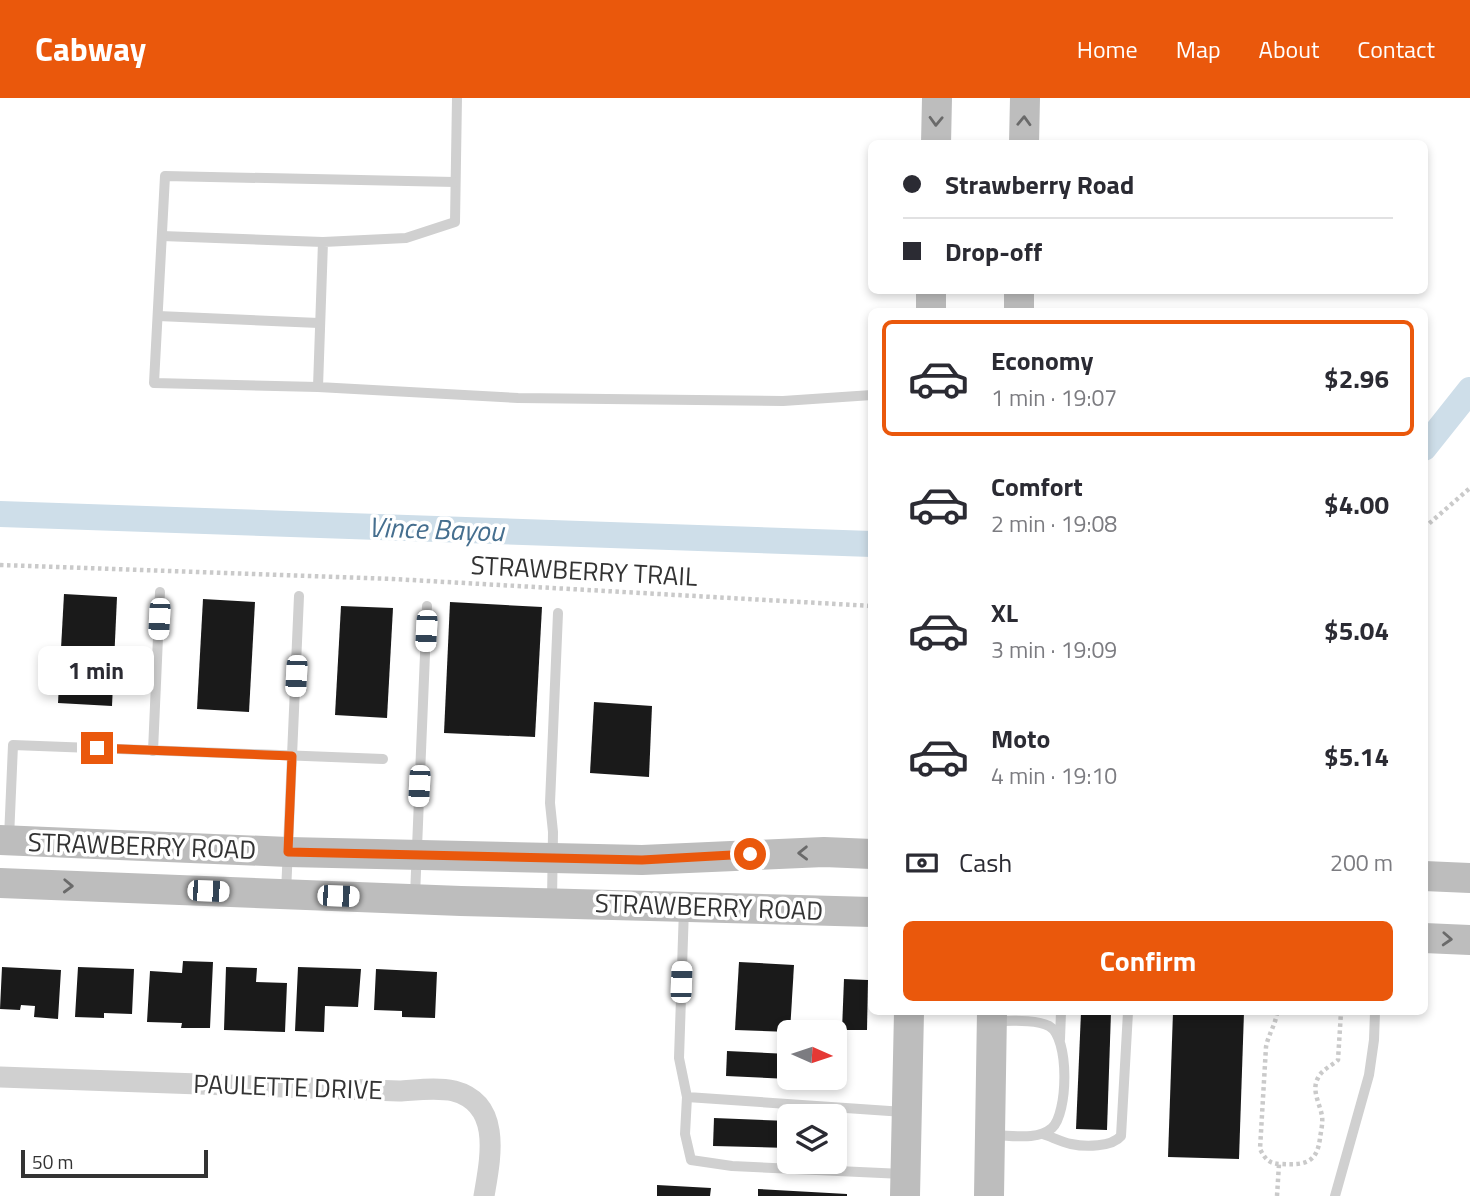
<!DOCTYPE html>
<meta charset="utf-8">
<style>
:root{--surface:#fff;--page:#f2f2f3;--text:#2b2b33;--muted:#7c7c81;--line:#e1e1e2;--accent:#ea580c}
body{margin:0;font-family:"Titillium Web",sans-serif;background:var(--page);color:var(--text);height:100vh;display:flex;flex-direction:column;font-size:26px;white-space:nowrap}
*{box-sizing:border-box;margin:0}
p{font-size:23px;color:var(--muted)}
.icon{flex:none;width:38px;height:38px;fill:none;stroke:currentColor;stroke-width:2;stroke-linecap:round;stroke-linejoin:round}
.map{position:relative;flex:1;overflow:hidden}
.drawer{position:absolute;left:868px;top:210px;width:560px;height:707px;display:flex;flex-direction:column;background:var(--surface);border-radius:10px;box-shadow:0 4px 10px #0003}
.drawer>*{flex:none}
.top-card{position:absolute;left:868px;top:42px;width:560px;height:154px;border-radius:10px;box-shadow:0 4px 10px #0003;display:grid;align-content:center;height:154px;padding:0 35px;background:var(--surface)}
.needle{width:46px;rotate:93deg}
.fabs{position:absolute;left:777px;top:922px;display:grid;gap:14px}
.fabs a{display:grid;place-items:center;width:70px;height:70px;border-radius:10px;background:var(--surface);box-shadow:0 4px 10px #0003;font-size:35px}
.scale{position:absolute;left:21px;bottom:18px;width:187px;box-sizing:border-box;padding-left:7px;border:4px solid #333;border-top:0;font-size:19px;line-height:24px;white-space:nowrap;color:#333;-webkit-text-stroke:5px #fff;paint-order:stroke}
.end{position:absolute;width:32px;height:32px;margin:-16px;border:9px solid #ea580c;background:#fff;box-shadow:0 0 0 4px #fff}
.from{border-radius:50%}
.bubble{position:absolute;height:49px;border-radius:10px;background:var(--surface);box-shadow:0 4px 10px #0003;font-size:23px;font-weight:700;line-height:49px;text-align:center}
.car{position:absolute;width:21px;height:42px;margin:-21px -10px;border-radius:9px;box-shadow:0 0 5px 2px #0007;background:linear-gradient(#fff 24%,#345 0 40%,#fff 0 76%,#345 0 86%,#fff 0)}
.top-card b{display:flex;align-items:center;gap:24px;height:66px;font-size:26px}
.top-card b+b{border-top:2px solid var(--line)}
.top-card i{width:18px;height:18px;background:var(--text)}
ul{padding:12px 0 0;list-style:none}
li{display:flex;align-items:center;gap:21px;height:116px;margin:0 14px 10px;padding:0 21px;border:4px solid transparent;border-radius:10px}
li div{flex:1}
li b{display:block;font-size:26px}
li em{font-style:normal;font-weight:700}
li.on{border-color:var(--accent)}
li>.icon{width:63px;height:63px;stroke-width:1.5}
.pay{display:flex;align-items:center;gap:18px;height:77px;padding:0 35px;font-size:26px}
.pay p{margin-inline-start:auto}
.primary-button{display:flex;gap:14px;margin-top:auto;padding:14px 35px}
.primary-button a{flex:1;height:80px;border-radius:10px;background:var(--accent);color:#fff;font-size:28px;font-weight:700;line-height:80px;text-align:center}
header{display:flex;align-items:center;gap:42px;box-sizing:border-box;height:98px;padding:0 35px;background:var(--accent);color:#fff}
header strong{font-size:33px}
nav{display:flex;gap:38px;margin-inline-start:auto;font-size:24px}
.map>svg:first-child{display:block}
</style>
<header>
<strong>Cabway</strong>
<nav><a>Home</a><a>Map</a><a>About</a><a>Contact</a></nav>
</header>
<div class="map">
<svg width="1470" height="1098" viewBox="0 0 1470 1098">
<rect width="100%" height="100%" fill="#fff"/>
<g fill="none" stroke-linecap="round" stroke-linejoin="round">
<g stroke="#cedee9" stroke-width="26">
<path d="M1424,350L1470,292"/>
<path d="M0,416L872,446"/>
</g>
</g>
<g fill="#1a1a1a">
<path d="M64,496L117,499L112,608L58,605Z"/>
<path d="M203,501L255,504L249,614L197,611Z"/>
<path d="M450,504L542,509L535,639L444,635Z"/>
<path d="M341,508L393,510L387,620L335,617Z"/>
<path d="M594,604L652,608L649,679L590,675Z"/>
<path d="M183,863L213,864L210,930H181L182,925L147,924L150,873L182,875Z"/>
<path d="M739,864L794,867L790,934L735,932Z"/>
<path d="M2,869L61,872L58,921L34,919L35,908L21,907L20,912L0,911Z"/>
<path d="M78,869L134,871L132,916L104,915V920L75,919Z"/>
<path d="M226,869L257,870L256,884L287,885L285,934L224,932Z"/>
<path d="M298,869L361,871L358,909L325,908L324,934L295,933Z"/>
<path d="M376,871L437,874L435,920L402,919V913L374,912Z"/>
<path d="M844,881L868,882L867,932H842Z"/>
<path d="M1081,914H1111L1107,1032L1076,1031Z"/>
<path d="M1173,914H1244L1239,1061L1168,1059Z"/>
<path d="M727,953L789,956V981L726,978Z"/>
<path d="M835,959H839L837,984L800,982V980H835Z"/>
<path d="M714,1020L789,1023V1050L713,1048Z"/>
<path d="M657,1087L711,1090L710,1098H657Z"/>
<path d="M758,1091L847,1096V1098H758Z"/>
</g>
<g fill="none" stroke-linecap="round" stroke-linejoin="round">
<g stroke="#cacaca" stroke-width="4.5" stroke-dasharray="3.5 3.5" stroke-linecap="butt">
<path d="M1424,430L1470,390"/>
<path d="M0,467L393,481L872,508"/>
<path d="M1277,914C1276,926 1268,937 1266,949L1260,1051C1265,1061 1269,1066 1281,1066C1304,1067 1317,1066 1320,1040C1321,1033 1323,1025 1322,1018C1320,1006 1311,992 1318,980C1321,972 1333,967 1338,962L1341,914"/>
<path d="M1277,1098L1279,1066"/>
</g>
<g stroke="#d0d0d0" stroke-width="10">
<path d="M457,0L455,124L406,140L323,144L318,289L518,300L783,303L872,297"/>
<path d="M162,138L323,144"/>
<path d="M158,218L319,225"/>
<path d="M318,289L154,285L165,78L455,84"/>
<path d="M153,653L160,494"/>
<path d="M9,740L13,647L383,661"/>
<path d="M286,795L299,498"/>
<path d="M415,798L427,508"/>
<path d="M552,803L553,734L550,705L558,515"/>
<path d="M684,810L679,960L687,999L904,1014"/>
<path d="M1060,941L1061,914"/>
<path d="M687,999L685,1036L691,1062L732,1068L903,1076"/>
<path d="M1043,1036C1052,1039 1062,1044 1071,1046C1085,1049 1112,1049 1121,1038L1128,914"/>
<path d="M993,1037C1011,1037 1037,1043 1052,1030C1068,1016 1070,939 1049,928C1036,921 1010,923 995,923"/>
<path d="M1335,1098L1369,977L1374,942L1375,914"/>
</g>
<path stroke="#d0d0d0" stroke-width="21" d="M0,979L399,993C417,992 437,989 454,993C503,1006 490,1062 484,1098"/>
<g stroke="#bdbdbd" stroke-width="30">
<path d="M936,46L937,0"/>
<path d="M1024,46L1025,0"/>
<path d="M931,214V192"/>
<path d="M1019,214V192"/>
<path d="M0,742L288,754L642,762L824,754L872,756"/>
<path d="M1424,778L1470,780"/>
<path d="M0,785L461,803L872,814"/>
<path d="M1424,840L1470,842"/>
<path d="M905,1098L909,914"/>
<path d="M989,1098L992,914"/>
</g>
</g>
<defs><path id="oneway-chevron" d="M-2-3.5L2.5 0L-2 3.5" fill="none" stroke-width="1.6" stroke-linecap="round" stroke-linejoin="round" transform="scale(1.75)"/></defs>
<g stroke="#6a6a6a">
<use href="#oneway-chevron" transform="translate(936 23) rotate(92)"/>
<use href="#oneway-chevron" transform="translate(1024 23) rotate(-88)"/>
<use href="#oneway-chevron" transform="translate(803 755) rotate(179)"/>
<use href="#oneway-chevron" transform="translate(68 788) rotate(2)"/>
<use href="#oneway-chevron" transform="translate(1447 841) rotate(3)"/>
</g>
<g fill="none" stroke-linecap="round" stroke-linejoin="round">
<path stroke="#ea580c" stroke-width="9" d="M97,650L292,658L288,754L642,762L750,756"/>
</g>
<g text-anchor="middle" stroke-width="7" stroke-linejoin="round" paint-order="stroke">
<g font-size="26" fill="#333" stroke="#fff">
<text transform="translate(584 473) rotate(3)" y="9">STRAWBERRY TRAIL</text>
<text transform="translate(142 748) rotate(2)" y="9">STRAWBERRY ROAD</text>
<text transform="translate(709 809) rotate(2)" y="9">STRAWBERRY ROAD</text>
<text transform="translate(288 989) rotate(2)" y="9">PAULETTE DRIVE</text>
</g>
<g font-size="28" font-style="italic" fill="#466f8f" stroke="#fff">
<text transform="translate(436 431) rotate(2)" y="10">Vince Bayou</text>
</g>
</g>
</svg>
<div class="fabs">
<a><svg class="needle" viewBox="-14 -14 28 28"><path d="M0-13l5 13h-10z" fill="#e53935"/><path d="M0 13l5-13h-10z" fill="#7c7c81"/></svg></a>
<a><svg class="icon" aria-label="layers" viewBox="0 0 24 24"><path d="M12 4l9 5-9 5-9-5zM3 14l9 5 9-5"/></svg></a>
</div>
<div class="scale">50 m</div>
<i class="end from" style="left:750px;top:756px"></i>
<i class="end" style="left:97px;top:650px"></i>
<div class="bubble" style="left:38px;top:548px;width:116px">1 min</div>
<i class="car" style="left:159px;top:521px;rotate:183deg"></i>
<i class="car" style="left:426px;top:533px;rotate:183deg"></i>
<i class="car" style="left:296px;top:578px;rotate:183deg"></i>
<i class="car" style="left:419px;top:688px;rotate:183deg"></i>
<i class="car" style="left:208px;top:793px;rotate:92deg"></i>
<i class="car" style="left:338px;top:798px;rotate:92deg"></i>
<i class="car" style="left:681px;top:884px;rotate:2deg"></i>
<div class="top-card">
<b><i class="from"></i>Strawberry Road</b>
<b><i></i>Drop-off</b>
</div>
<section class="drawer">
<ul>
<li class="on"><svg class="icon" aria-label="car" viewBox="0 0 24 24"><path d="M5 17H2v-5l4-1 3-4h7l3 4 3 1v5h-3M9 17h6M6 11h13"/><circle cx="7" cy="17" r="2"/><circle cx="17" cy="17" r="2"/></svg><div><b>Economy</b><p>1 min · 19:07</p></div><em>$2.96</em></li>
<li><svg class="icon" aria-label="car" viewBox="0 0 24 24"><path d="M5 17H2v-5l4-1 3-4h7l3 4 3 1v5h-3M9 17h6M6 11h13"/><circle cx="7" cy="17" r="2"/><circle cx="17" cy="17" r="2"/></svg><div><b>Comfort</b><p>2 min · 19:08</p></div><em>$4.00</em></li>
<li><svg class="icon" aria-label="car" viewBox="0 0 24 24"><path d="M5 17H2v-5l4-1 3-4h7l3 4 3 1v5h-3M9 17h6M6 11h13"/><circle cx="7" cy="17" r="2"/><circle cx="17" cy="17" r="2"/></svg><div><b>XL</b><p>3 min · 19:09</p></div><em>$5.04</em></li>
<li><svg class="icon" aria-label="car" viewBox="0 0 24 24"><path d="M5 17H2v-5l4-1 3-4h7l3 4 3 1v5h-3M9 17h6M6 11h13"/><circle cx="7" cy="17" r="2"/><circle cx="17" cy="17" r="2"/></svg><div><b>Moto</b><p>4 min · 19:10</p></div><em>$5.14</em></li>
</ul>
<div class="pay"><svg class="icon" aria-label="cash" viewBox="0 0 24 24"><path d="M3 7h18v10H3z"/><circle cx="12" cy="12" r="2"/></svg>Cash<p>200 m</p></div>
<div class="primary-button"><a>Confirm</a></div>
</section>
</div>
